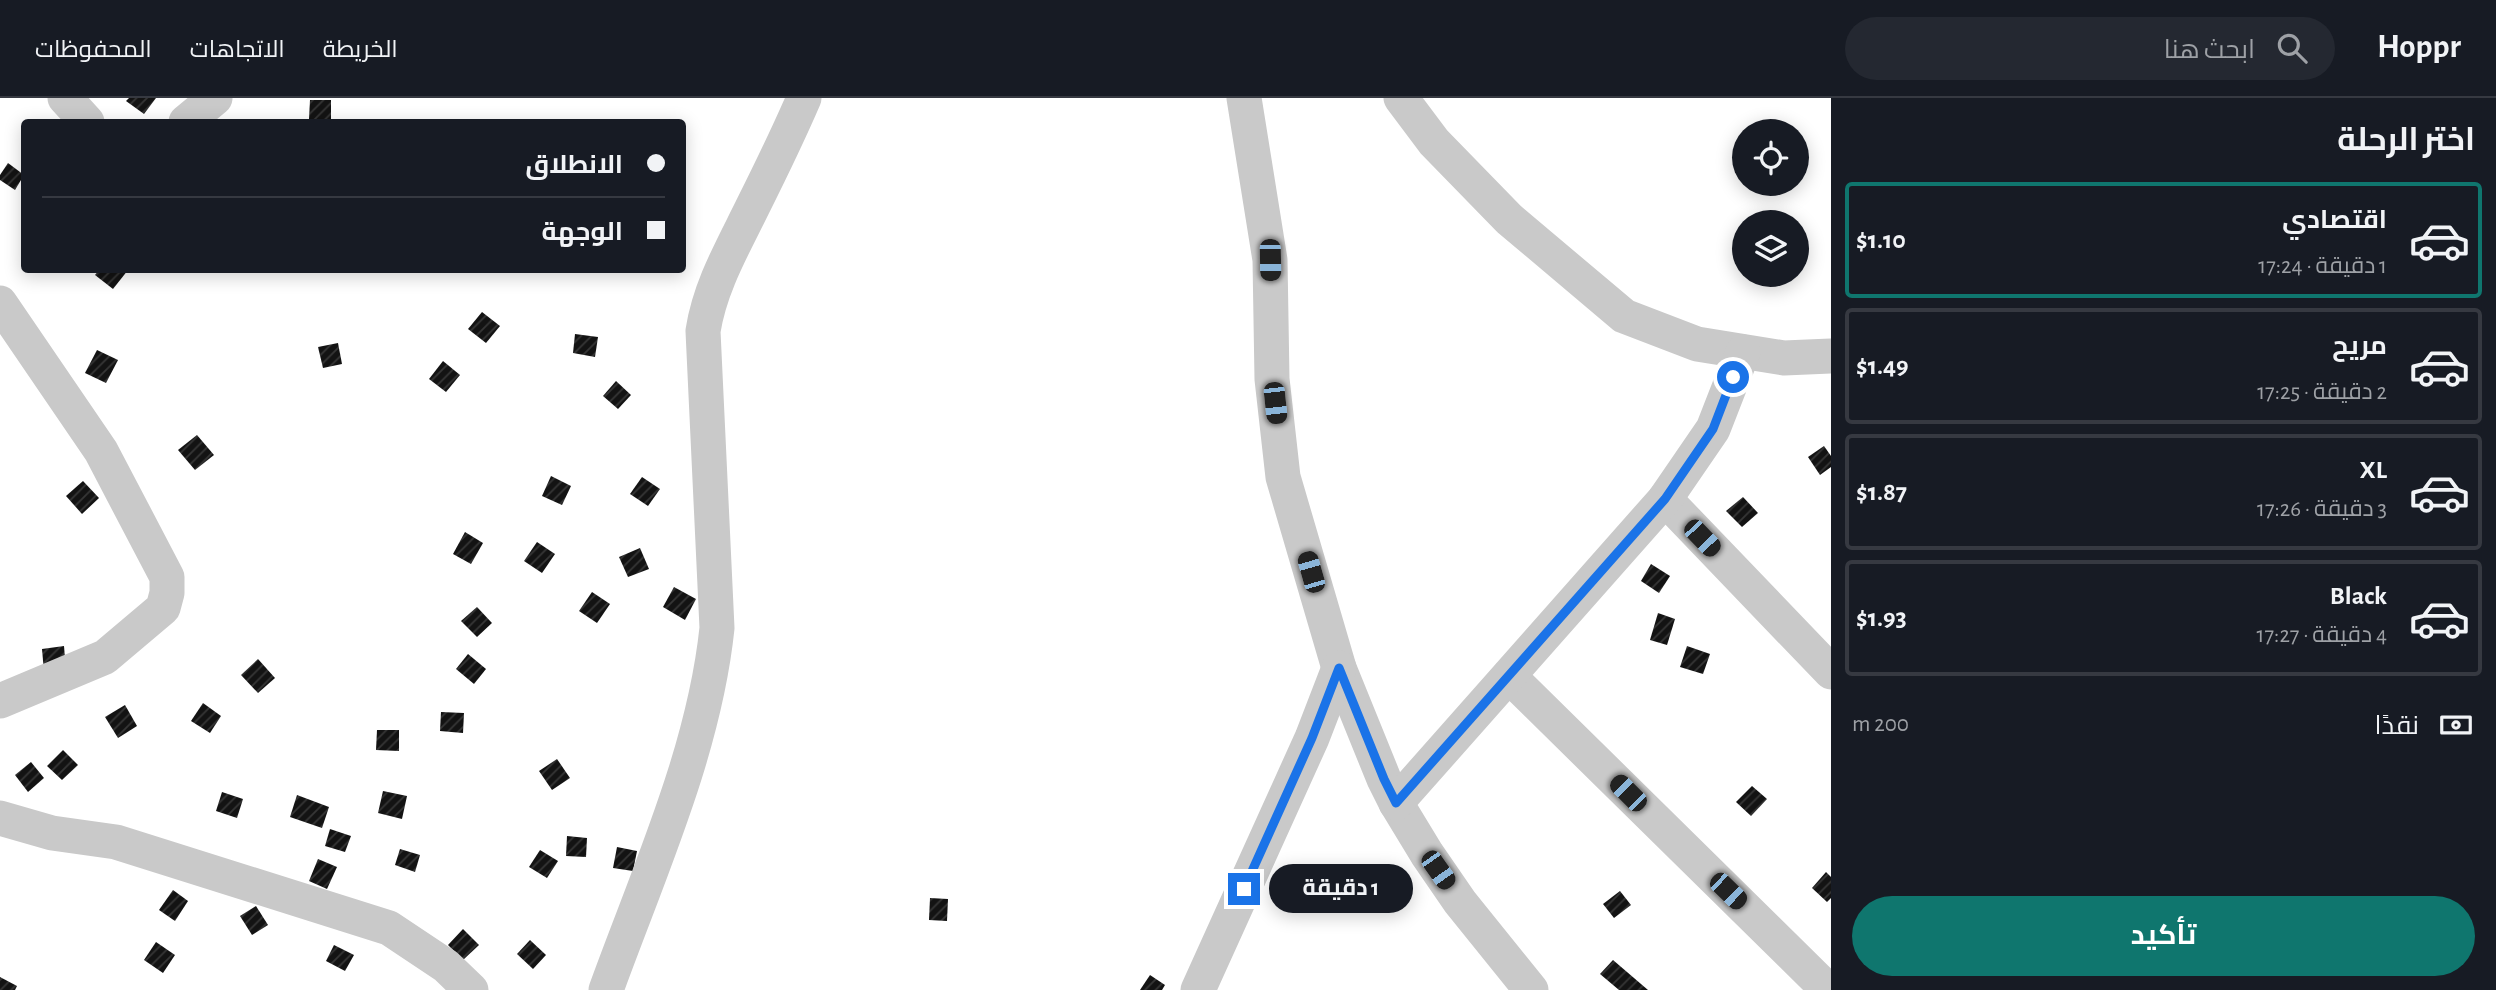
<!DOCTYPE html>
<html lang="ar">
<meta charset="utf-8">
<style>
:root{--surface:#171b24;--page:#242831;--text:#f1f3f6;--muted:#9ea1a6;--line:#363941;--accent:#0f766e}
body{margin:0;font-family:"Alegreya Sans",Cairo,sans-serif;background:var(--page);color:var(--text);direction:rtl;height:100vh;display:flex;flex-direction:column;font-size:26px;white-space:nowrap}
*{box-sizing:border-box;margin:0}
p{font-size:23px;color:var(--muted)}
.icon{flex:none;width:38px;height:38px;fill:none;stroke:currentColor;stroke-width:2;stroke-linecap:round;stroke-linejoin:round}
.map{position:relative;flex:1;overflow:hidden;direction:ltr}
.side{display:flex;flex-direction:column;background:var(--surface);width:665px}
.side>*{flex:none}
.top-card{position:absolute;left:21px;top:21px;width:665px;height:154px;border-radius:7px;box-shadow:0 4px 18px #0003;direction:rtl;display:grid;align-content:center;height:154px;padding:0 21px;background:var(--surface)}
.buttons{position:absolute;left:1732px;top:21px;display:grid;gap:14px}
.buttons a{display:grid;place-items:center;width:77px;height:77px;border-radius:50%;background:var(--surface);box-shadow:0 4px 18px #0003;font-size:35px}
.end{position:absolute;width:32px;height:32px;margin:-16px;border:9px solid #1a73e8;background:#fff;box-shadow:0 0 0 4px #fff}
.from{border-radius:50%}
.bubble{position:absolute;height:49px;border-radius:24px;background:var(--surface);box-shadow:0 4px 18px #0003;font-size:23px;font-weight:700;line-height:49px;text-align:center;direction:rtl}
.car{position:absolute;width:21px;height:42px;margin:-21px -10px;border-radius:9px;box-shadow:0 0 5px 2px #0007;background:linear-gradient(#222 24%,#8ab4d8 0 40%,#222 0 76%,#8ab4d8 0 86%,#222 0)}
.top-card b{display:flex;align-items:center;gap:24px;height:66px;font-size:26px}
.top-card b+b{border-top:2px solid var(--line)}
.top-card i{width:18px;height:18px;background:var(--text)}
ul{padding:0;list-style:none}
li{display:flex;align-items:center;gap:21px;height:116px;margin:0 14px 10px;padding:0 7px;border:4px solid var(--line);border-radius:7px}
li div{flex:1}
li b{display:block;font-size:26px}
li em{font-style:normal;font-weight:700}
li.on{border-color:var(--accent)}
li>.icon{width:63px;height:63px;stroke-width:1.5}
h2{padding:0 21px;font-size:32px;line-height:84px}
.pay{display:flex;align-items:center;gap:18px;height:77px;padding:0 21px;font-size:26px}
.pay p{margin-inline-start:auto}
.button{display:flex;gap:14px;margin-top:auto;padding:14px 21px}
.button a{flex:1;height:80px;border-radius:42px;background:var(--accent);color:#fff;font-size:28px;font-weight:700;line-height:80px;text-align:center}
header{display:flex;align-items:center;gap:42px;box-sizing:border-box;height:98px;padding:0 35px;background:var(--surface);border-bottom:2px solid var(--line)}
header strong{font-size:33px}
nav{display:flex;gap:38px;margin-inline-start:auto;font-size:24px}
.search{width:490px;height:63px;background:var(--page);display:flex;align-items:center;gap:18px;box-sizing:border-box;padding:0 24px;border-radius:38px;color:var(--muted);font-size:26px}
main{display:flex;flex:1;min-height:0}
.map>svg:first-child{display:block}
</style>
<header>
<strong>Hoppr</strong>
<div class="search"><svg class="icon" aria-label="search" viewBox="0 0 24 24"><circle cx="10" cy="10" r="6"/><path d="M15 15l6 6"/></svg>ابحث هنا</div>
<nav><a>الخريطة</a><a>الاتجاهات</a><a>المحفوظات</a></nav>
</header>
<main>
<section class="side">
<h2>اختر الرحلة</h2>
<ul>
<li class="on"><svg class="icon" aria-label="car" viewBox="0 0 24 24"><path d="M5 17H2v-5l4-1 3-4h7l3 4 3 1v5h-3M9 17h6M6 11h13"/><circle cx="7" cy="17" r="2"/><circle cx="17" cy="17" r="2"/></svg><div><b>اقتصادي</b><p>1 دقيقة · 17:24</p></div><em>$1.10</em></li>
<li><svg class="icon" aria-label="car" viewBox="0 0 24 24"><path d="M5 17H2v-5l4-1 3-4h7l3 4 3 1v5h-3M9 17h6M6 11h13"/><circle cx="7" cy="17" r="2"/><circle cx="17" cy="17" r="2"/></svg><div><b>مريح</b><p>2 دقيقة · 17:25</p></div><em>$1.49</em></li>
<li><svg class="icon" aria-label="car" viewBox="0 0 24 24"><path d="M5 17H2v-5l4-1 3-4h7l3 4 3 1v5h-3M9 17h6M6 11h13"/><circle cx="7" cy="17" r="2"/><circle cx="17" cy="17" r="2"/></svg><div><b>XL</b><p>3 دقيقة · 17:26</p></div><em>$1.87</em></li>
<li><svg class="icon" aria-label="car" viewBox="0 0 24 24"><path d="M5 17H2v-5l4-1 3-4h7l3 4 3 1v5h-3M9 17h6M6 11h13"/><circle cx="7" cy="17" r="2"/><circle cx="17" cy="17" r="2"/></svg><div><b>Black</b><p>4 دقيقة · 17:27</p></div><em>$1.93</em></li>
</ul>
<div class="pay"><svg class="icon" aria-label="cash" viewBox="0 0 24 24"><path d="M3 7h18v10H3z"/><circle cx="12" cy="12" r="2"/></svg>نقدًا<p>200 m</p></div>
<div class="button"><a>تأكيد</a></div>
</section>
<div class="map">
<svg width="1831" height="892" viewBox="0 0 1831 892">
<defs>
<pattern id="building-hatch" width="6" height="6" patternUnits="userSpaceOnUse" patternTransform="scale(1.75)"><rect width="6" height="6" fill="#131313"/><path d="M-1 1l2-2M0 6l6-6M5 7l2-2" fill="none" stroke="#363636"/></pattern>
</defs>
<rect width="100%" height="100%" fill="#fff"/>
<g fill="url(#building-hatch)">
<path d="M129,0H156L144,16L126,3Z"/>
<path d="M310,2H331V21H309Z"/>
<path d="M8,65L24,77L15,92L0,82V77Z"/>
<path d="M99,172H128L113,191L95,177Z"/>
<path d="M482,214L500,228L486,245L468,231Z"/>
<path d="M575,236L598,239L595,259L573,255Z"/>
<path d="M338,245L342,266L323,270L318,249Z"/>
<path d="M97,252L118,262L106,285L85,275Z"/>
<path d="M443,263L460,277L446,294L429,281Z"/>
<path d="M616,283L631,297L618,311L603,298Z"/>
<path d="M197,337L214,357L195,372L178,352Z"/>
<path d="M1824,348L1831,358V369L1820,377L1808,359Z"/>
<path d="M551,378L571,388L562,407L542,398Z"/>
<path d="M642,379L660,391L648,408L630,396Z"/>
<path d="M83,383L99,400L82,416L66,398Z"/>
<path d="M1743,399L1758,415L1742,429L1726,413Z"/>
<path d="M465,434L483,445L471,466L453,456Z"/>
<path d="M537,444L555,456L542,475L524,463Z"/>
<path d="M640,450L649,471L628,479L619,459Z"/>
<path d="M1651,466L1670,478L1659,495L1641,483Z"/>
<path d="M674,489L696,501L685,522L663,509Z"/>
<path d="M592,494L610,506L597,525L579,513Z"/>
<path d="M477,509L492,525L477,539L461,523Z"/>
<path d="M1658,515L1675,521L1667,547L1650,542Z"/>
<path d="M64,548L66,572L44,574L42,551Z"/>
<path d="M1687,548L1710,556L1703,576L1680,569Z"/>
<path d="M468,556L486,571L474,586L456,571Z"/>
<path d="M258,561L275,580L258,595L241,577Z"/>
<path d="M203,605L221,618L210,635L191,623Z"/>
<path d="M125,607L137,628L118,640L105,619Z"/>
<path d="M441,614L464,615L463,635L440,633Z"/>
<path d="M377,632H399V653L376,652Z"/>
<path d="M63,652L78,667L62,682L47,668Z"/>
<path d="M557,661L570,680L552,692L539,673Z"/>
<path d="M31,664L44,680L28,694L15,677Z"/>
<path d="M1752,688L1767,701L1751,718L1736,704Z"/>
<path d="M383,693L407,698L402,721L378,715Z"/>
<path d="M222,694L243,701L237,720L216,713Z"/>
<path d="M297,697L329,709L322,730L290,719Z"/>
<path d="M330,731L351,738L345,754L325,748Z"/>
<path d="M567,738L587,740L586,759L566,758Z"/>
<path d="M617,749L637,753L633,773L613,770Z"/>
<path d="M400,751L420,757L415,774L395,767Z"/>
<path d="M540,752L558,763L547,780L529,769Z"/>
<path d="M318,761L337,769L327,791L309,783Z"/>
<path d="M1349,773L1367,785L1352,805L1335,793Z"/>
<path d="M1826,774L1831,779V800L1827,804L1812,790Z"/>
<path d="M173,792L188,803L175,823L159,812Z"/>
<path d="M1620,793L1631,807L1614,820L1603,806Z"/>
<path d="M930,800L948,801L947,823L929,822Z"/>
<path d="M256,808L268,827L252,837L240,818Z"/>
<path d="M463,831L479,847L463,862L448,847Z"/>
<path d="M530,842L546,857L533,871L517,856Z"/>
<path d="M156,844L175,857L163,875L144,862Z"/>
<path d="M334,847L354,857L345,873L326,863Z"/>
<path d="M1613,862L1648,892H1619L1600,876Z"/>
<path d="M1150,877L1165,887L1162,892H1140Z"/>
<path d="M0,879L17,888L15,892H0Z"/>
</g>
<g fill="none" stroke-linecap="round" stroke-linejoin="round">
<g stroke="#c9c9c9" stroke-width="35">
<path d="M65,0L87,24"/>
<path d="M1244,0L1270,162L1272,281L1283,379L1339,570L1384,681L1396,705L1427,756L1460,804L1531,892"/>
<path d="M1401,0L1434,44L1509,121L1624,218L1697,246L1784,260L1831,258"/>
<path d="M186,24L215,0"/>
<path d="M0,205L101,353L167,479V495L163,510L105,559L0,603"/>
<path d="M1665,401L1831,574"/>
<path d="M1509,578L1828,892"/>
<path d="M1396,705L1665,401L1713,331L1743,254"/>
<path d="M0,720L52,735L116,744L389,830L446,868L471,892"/>
<path d="M606,892C648,776 704,654 717,530L703,233C710,188 733,149 753,108C771,72 788,37 804,0"/>
<path d="M1198,892L1312,640L1339,570"/>
</g>
</g>
<g fill="none" stroke-linecap="round" stroke-linejoin="round">
<path stroke="#1a73e8" stroke-width="9" d="M1244,791L1312,640L1339,570L1384,681L1396,705L1665,401L1713,331L1733,279"/>
</g>
</svg>
<div class="buttons">
<a><svg class="icon" aria-label="locate" viewBox="0 0 24 24"><circle cx="12" cy="12" r="6"/><path d="M12 2v4M12 18v4M2 12h4M18 12h4"/></svg></a>
<a><svg class="icon" aria-label="layers" viewBox="0 0 24 24"><path d="M12 4l9 5-9 5-9-5zM3 14l9 5 9-5"/></svg></a>
</div>
<i class="end from" style="left:1733px;top:279px"></i>
<i class="end" style="left:1244px;top:791px"></i>
<div class="bubble" style="left:1269px;top:766px;width:144px">1 دقيقة</div>
<i class="car" style="left:1270px;top:162px;rotate:179deg"></i>
<i class="car" style="left:1275px;top:305px;rotate:174deg"></i>
<i class="car" style="left:1702px;top:440px;rotate:136deg"></i>
<i class="car" style="left:1311px;top:474px;rotate:344deg"></i>
<i class="car" style="left:1628px;top:695px;rotate:315deg"></i>
<i class="car" style="left:1438px;top:772px;rotate:145deg"></i>
<i class="car" style="left:1728px;top:793px;rotate:134deg"></i>
<div class="top-card">
<b><i class="from"></i>الانطلاق</b>
<b><i></i>الوجهة</b>
</div>
</div>
</main>
